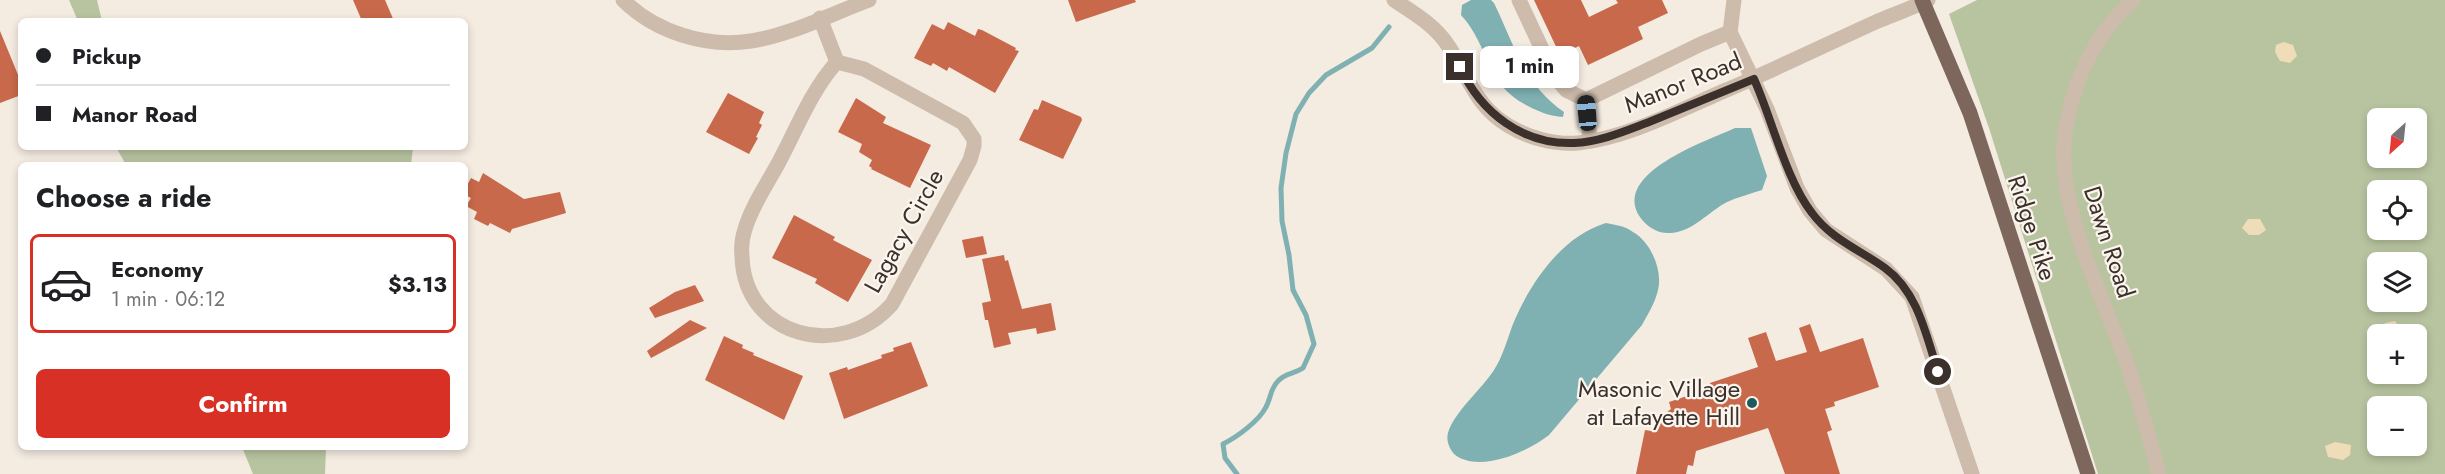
<!DOCTYPE html>
<meta charset="utf-8">
<style>
:root{--surface:#fff;--page:#f6f6f6;--text:#202124;--muted:#757577;--line:#e0e0e0;--accent:#d93025}
body{margin:0;font-family:Jost,sans-serif;background:var(--page);color:var(--text);height:100vh;display:flex;flex-direction:column;font-size:22px;white-space:nowrap}
*{box-sizing:border-box;margin:0}
p{font-size:20px;color:var(--muted)}
.icon{flex:none;width:33px;height:33px;fill:none;stroke:currentColor;stroke-width:2;stroke-linecap:round;stroke-linejoin:round}
.map{position:relative;flex:1;overflow:hidden}
.sheet{position:absolute;left:18px;top:162px;width:450px;height:288px;display:flex;flex-direction:column;background:var(--surface);border-radius:9px;box-shadow:0 3px 9px #0003}
.sheet>*{flex:none}
.top-card{position:absolute;left:18px;top:18px;width:450px;height:132px;border-radius:9px;box-shadow:0 3px 9px #0003;display:grid;align-content:center;height:132px;padding:0 18px;background:var(--surface)}
.needle{width:39px;rotate:207deg}
.fabs{position:absolute;left:2367px;top:108px;display:grid;gap:12px}
.fabs a{display:grid;place-items:center;width:60px;height:60px;border-radius:9px;background:var(--surface);box-shadow:0 3px 9px #0003;font-size:30px}
.end{position:absolute;width:27px;height:27px;margin:-14px;border:8px solid #3b302b;background:#fff;box-shadow:0 0 0 3px #fff}
.from{border-radius:50%}
.bubble{position:absolute;height:42px;border-radius:9px;background:var(--surface);box-shadow:0 3px 9px #0003;font-size:20px;font-weight:700;line-height:42px;text-align:center}
.car{position:absolute;width:18px;height:36px;margin:-18px -9px;border-radius:8px;box-shadow:0 0 4px 2px #0007;background:linear-gradient(#222 24%,#8ab4d8 0 40%,#222 0 76%,#8ab4d8 0 86%,#222 0)}
.top-card b{display:flex;align-items:center;gap:21px;height:57px;font-size:22px}
.top-card b+b{border-top:2px solid var(--line)}
.top-card i{width:15px;height:15px;background:var(--text)}
ul{padding:0;list-style:none}
li{display:flex;align-items:center;gap:18px;height:99px;margin:0 12px 9px;padding:0 6px;border:3px solid transparent;border-radius:9px}
li div{flex:1}
li b{display:block;font-size:22px}
li em{font-style:normal;font-weight:700}
li.selected{border-color:var(--accent)}
li>.icon{width:54px;height:54px;stroke-width:1.5}
h2{padding:0 18px;font-size:27px;line-height:72px}
.primary-button{display:flex;gap:12px;margin-top:auto;padding:12px 18px}
.primary-button a{flex:1;height:69px;border-radius:9px;background:var(--accent);color:#fff;font-size:24px;font-weight:700;line-height:69px;text-align:center}
.map>svg:first-child{display:block}
</style>
<div class="map">
<svg width="2445" height="474" viewBox="0 0 2445 474">
<rect width="100%" height="100%" fill="#f4ebe1"/>
<g fill="#b8c4a0" fill-rule="evenodd">
<path d="M69,0H97L102,21H78Z"/>
<path d="M1977,0H2445V474H2098L1989,128L1949,14ZM2378,118H2416V158H2378ZM2378,190H2416V230H2378ZM2378,262H2416V302H2378ZM2378,334H2416V374H2378ZM2378,406H2416V446H2378Z"/>
<path d="M116,147H413L411,165H126Z"/>
<path d="M242,447H326L325,474H253Z"/>
</g>
<g fill="#efdcb8">
<path d="M2284,42L2293,45L2297,56L2290,63L2280,61L2275,52L2276,45Z"/>
<path d="M2248,219H2260L2266,230L2259,235H2249L2242,228Z"/>
<path d="M2395,321L2402,330L2413,334L2379,333L2385,323Z"/>
<path d="M2335,442L2351,445L2350,455L2343,460L2328,457L2325,446Z"/>
</g>
<g fill="#7fb0b2">
<path d="M1471,0H1491L1494,3C1514,44 1524,85 1564,112L1563,117C1550,116 1539,112 1528,106C1484,84 1491,48 1461,15L1462,5Z"/>
<path d="M1735,128H1751L1767,176L1762,190C1750,194 1738,197 1727,202C1708,212 1694,231 1671,233C1658,234 1647,227 1640,217C1611,173 1707,141 1735,128Z"/>
<path d="M1606,223C1616,225 1625,226 1633,232C1651,242 1663,271 1658,290C1655,303 1648,314 1642,325L1549,435C1528,452 1478,474 1454,454C1449,448 1446,440 1448,433C1454,412 1482,389 1494,370C1503,356 1507,340 1513,324C1530,283 1562,236 1606,223Z"/>
</g>
<g fill="none" stroke-linecap="round" stroke-linejoin="round">
<path stroke="#7fb0b2" stroke-width="5" d="M1237,474L1225,458L1223,444C1237,437 1259,421 1266,407C1271,398 1270,389 1278,381C1285,373 1294,374 1303,368L1314,344L1306,315L1293,290L1289,255L1282,221L1281,188L1286,153L1296,114L1309,93L1326,75L1372,48L1389,27"/>
</g>
<g fill="#c8694b">
<path d="M353,0H385L394,21H362Z"/>
<path d="M1068,0H1135L1136,2L1076,22Z"/>
<path d="M1534,0H1581L1589,17L1618,3L1616,0H1662L1668,13L1638,27L1643,39L1588,65L1579,46L1560,55Z"/>
<path d="M948,22L975,36L978,29L982,30L1016,48L1015,50L1019,51L995,93L949,67L947,71L933,63L931,66L914,58L932,24L944,30Z"/>
<path d="M0,31L21,82V95L0,103Z"/>
<path d="M728,93L764,112L759,123L762,125L756,137L758,138L749,154L706,132Z"/>
<path d="M856,98L886,117L883,123L931,145L910,188L871,169L872,168L869,166L872,160L859,152L862,144L838,132Z"/>
<path d="M1042,100L1081,117L1082,120L1063,159L1019,140L1034,109L1038,110Z"/>
<path d="M483,173L524,199L560,192L566,213L512,229L510,233L490,223L488,226L474,219L477,212L466,206L471,198L465,195V189L471,178L479,182Z"/>
<path d="M794,215L835,237L833,240L872,260L848,302L815,283L817,279L772,258Z"/>
<path d="M983,236L987,254L966,258L962,240Z"/>
<path d="M1004,255L1005,261L1008,260L1009,264L1022,309L1051,303L1056,330L1037,334L1036,328L1008,333L1011,344L994,348L988,320H985L982,303L991,301L982,259Z"/>
<path d="M695,285L704,301L655,318L649,308L675,292Z"/>
<path d="M690,320L707,328L651,358L647,351Z"/>
<path d="M1810,324L1820,352L1863,338L1879,387L1834,402L1835,406L1825,409L1832,430L1827,432L1840,474H1785L1768,428L1696,451L1693,466L1688,465L1686,474H1636L1645,430L1651,431L1659,418L1671,409L1669,402L1711,388L1710,383L1758,367L1748,338L1766,332L1776,361L1807,352L1799,328Z"/>
<path d="M724,336L743,345L742,348L754,353L753,355L803,376L784,420L705,380Z"/>
<path d="M911,342L928,386L844,419L829,373L847,367L848,370L882,358L881,355L894,351L893,348Z"/>
</g>
<g fill="none" stroke-linecap="round" stroke-linejoin="round">
<g stroke="#cdbbac" stroke-width="15">
<path d="M623,0C655,32 706,48 751,41C791,35 831,14 869,0"/>
<path d="M1394,0C1414,13 1436,26 1449,47C1469,77 1475,106 1509,126C1529,138 1555,145 1578,143C1627,138 1680,110 1724,91C1776,69 1827,44 1878,21C1895,14 1912,8 1928,0"/>
<path d="M1519,0L1555,77L1566,90L1586,100L1590,141"/>
<path d="M1734,0L1730,32L1767,109L1797,188L1810,211L1826,230L1886,269L1912,297L1972,474"/>
<path d="M2133,0C2082,46 2054,123 2067,191C2078,248 2104,302 2124,356C2138,394 2148,434 2159,474"/>
<path d="M820,18L837,62"/>
<path d="M837,62L864,69L963,123L974,139V146L970,160L892,304C841,362 744,337 742,256C741,247 742,238 745,229C752,205 768,183 780,160C797,128 812,89 837,62Z"/>
<path d="M1586,100L1701,44L1730,32"/>
</g>
<path stroke="#7d675c" stroke-width="15" d="M1922,0L1970,113L2088,474"/>
</g>
<g fill="none" stroke-linecap="round" stroke-linejoin="round">
<path stroke="#3b302b" stroke-width="8" d="M1460,67C1481,113 1523,145 1574,143C1600,142 1625,131 1649,122C1684,108 1719,93 1754,79C1772,119 1786,180 1812,213C1831,239 1860,250 1885,268C1918,292 1926,335 1938,372"/>
</g>
<circle fill="#1f5a5e" stroke="#fbf5ee" stroke-width="2" cx="1752" cy="403" r="6"/>
<g text-anchor="middle" stroke-width="4.5" stroke-linejoin="round" paint-order="stroke">
<g font-size="24" fill="#3b302b" stroke="#fbf5ee">
<text transform="translate(1683 83) rotate(-22)" y="8">Manor Road</text>
<text transform="translate(2032 228) rotate(72)" y="8">Ridge Pike</text>
<text transform="translate(904 231) rotate(-61)" y="8">Lagacy Circle</text>
<text transform="translate(2109 242) rotate(72)" y="8">Dawn Road</text>
</g>
<g font-size="24" fill="#3b302b" stroke="#fbf5ee" text-anchor="end">
<text x="1740" y="397">Masonic Village<tspan x="1740" dy="28">at Lafayette Hill</tspan></text>
</g>
</g>
</svg>
<div class="fabs">
<a><svg class="needle" viewBox="-14 -14 28 28"><path d="M0-13l5 13h-10z" fill="#e53935"/><path d="M0 13l5-13h-10z" fill="#757577"/></svg></a>
<a><svg class="icon" aria-label="locate" viewBox="0 0 24 24"><circle cx="12" cy="12" r="6"/><path d="M12 2v4M12 18v4M2 12h4M18 12h4"/></svg></a>
<a><svg class="icon" aria-label="layers" viewBox="0 0 24 24"><path d="M12 4l9 5-9 5-9-5zM3 14l9 5 9-5"/></svg></a>
<a>+</a>
<a>−</a>
</div>
<i class="end from" style="left:1938px;top:372px"></i>
<i class="end" style="left:1460px;top:67px"></i>
<div class="bubble" style="left:1480px;top:46px;width:99px">1 min</div>
<i class="car" style="left:1587px;top:113px;rotate:355deg"></i>
<div class="top-card">
<b><i class="from"></i>Pickup</b>
<b><i></i>Manor Road</b>
</div>
<section class="sheet">
<h2>Choose a ride</h2>
<ul>
<li class="selected"><svg class="icon" aria-label="car" viewBox="0 0 24 24"><path d="M5 17H2v-5l4-1 3-4h7l3 4 3 1v5h-3M9 17h6M6 11h13"/><circle cx="7" cy="17" r="2"/><circle cx="17" cy="17" r="2"/></svg><div><b>Economy</b><p>1 min · 06:12</p></div><em>$3.13</em></li>
</ul>
<div class="primary-button"><a>Confirm</a></div>
</section>
</div>
